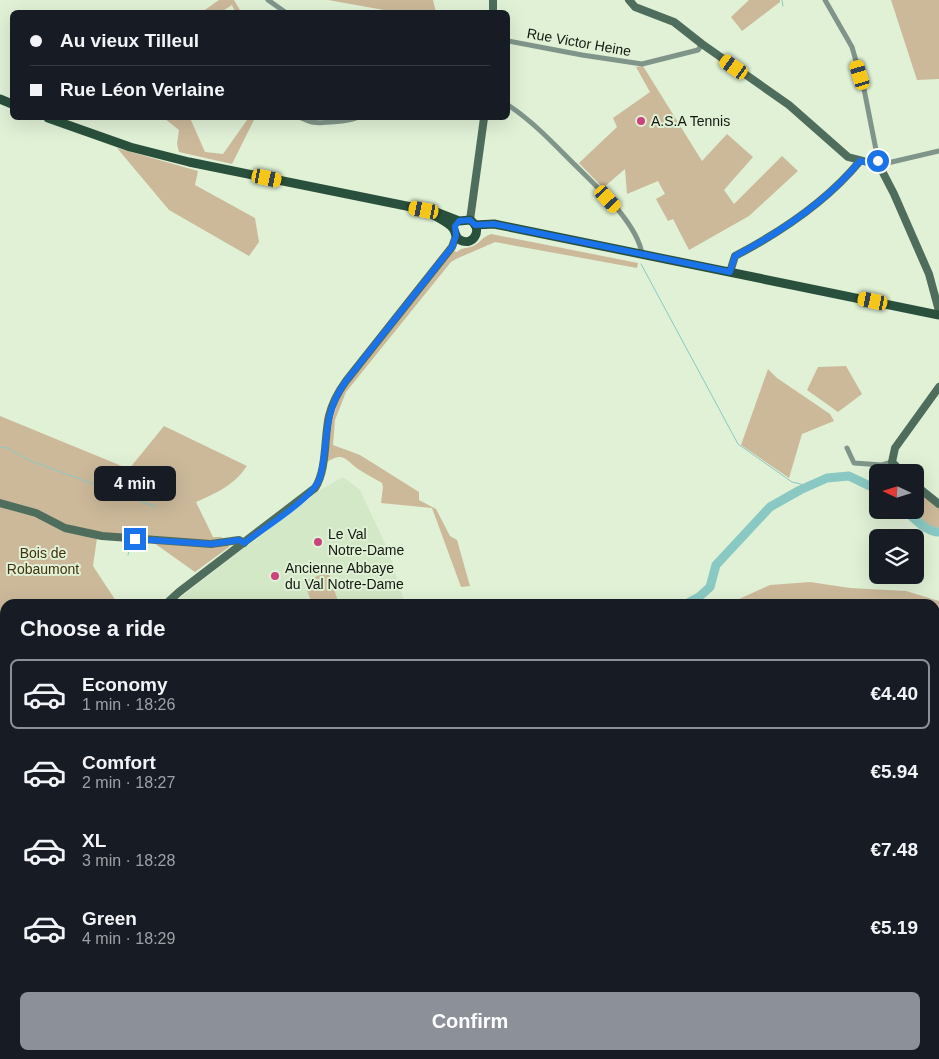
<!DOCTYPE html>
<meta charset="utf-8">
<style>
:root{--surface:#171b24;--page:#242831;--text:#f1f3f6;--muted:#9ea1a6;--line:#363941;--accent:#8c9099}
body{margin:0;font-family:Arial,sans-serif;background:var(--page);color:var(--text);height:100vh;display:flex;flex-direction:column;font-size:19px;white-space:nowrap}
*{box-sizing:border-box;margin:0}
p{font-size:16px;color:var(--muted)}
.icon{flex:none;width:28px;height:28px;fill:none;stroke:currentColor;stroke-width:2;stroke-linecap:round;stroke-linejoin:round}
.map{position:relative;flex:1;overflow:hidden}
.panel{position:absolute;left:0px;top:599px;width:940px;height:461px;display:flex;flex-direction:column;background:var(--surface);border-radius:15px 15px 0 0;box-shadow:0 5px 20px #0002}
.panel>*{flex:none}
.banner{position:absolute;left:10px;top:10px;width:500px;height:110px;border-radius:8px;box-shadow:0 5px 20px #0002;display:grid;align-content:center;height:110px;padding:0 20px;background:var(--surface)}
.needle{width:32px;rotate:274deg}
.controls{position:absolute;left:869px;top:464px;display:grid;gap:10px}
.controls a{display:grid;place-items:center;width:55px;height:55px;border-radius:8px;background:var(--surface);box-shadow:0 5px 20px #0002;font-size:25px}
.end{position:absolute;width:22px;height:22px;margin:-11px;border:6px solid #1a73e8;background:#fff;box-shadow:0 0 0 2px #fff}
.from{border-radius:50%}
.bubble{position:absolute;height:35px;border-radius:8px;background:var(--surface);box-shadow:0 5px 20px #0002;font-size:16px;font-weight:600;line-height:35px;text-align:center}
.car{position:absolute;width:15px;height:30px;margin:-15px -8px;border-radius:6px;box-shadow:0 0 4px 1px #0007;background:linear-gradient(#f5c518 24%,#345 0 40%,#f5c518 0 76%,#345 0 86%,#f5c518 0)}
.banner b{display:flex;align-items:center;gap:18px;height:48px;font-size:19px}
.banner b+b{border-top:1px solid var(--line)}
.banner i{width:12px;height:12px;background:var(--text)}
ul{padding:0;list-style:none}
li{display:flex;align-items:center;gap:15px;height:70px;margin:0 10px 8px;padding:0 10px;border:2px solid transparent;border-radius:8px}
li div{flex:1}
li b{display:block;font-size:19px}
li em{font-style:normal;font-weight:600}
li.on{border-color:var(--accent)}
li>.icon{width:45px;height:45px;stroke-width:1.5}
h2{padding:0 20px;font-size:22px;line-height:60px}
.cta{display:flex;gap:10px;margin-top:auto;padding:10px 20px}
.cta a{flex:1;height:58px;border-radius:8px;background:var(--accent);color:#fff;font-size:20px;font-weight:600;line-height:58px;text-align:center}
.map>svg:first-child{display:block}
</style>
<div class="map">
<svg width="939" height="1059" viewBox="0 0 939 1059">
<rect width="100%" height="100%" fill="#e0f1d6"/>
<path fill="#d3e8c7" d="M343,477L360,490L388,550L405,604H172L312,495Z"/>
<g fill="#ccb99a">
<path d="M219,0H234L241,12H235L232,5L221,12H202Z"/>
<path d="M328,0H433L436,12H395Z"/>
<path d="M749,0H780V2L742,31L731,17Z"/>
<path d="M891,0H939V79L917,80Z"/>
<path d="M643,66L702,161L727,134L753,157L724,190L734,204L782,156L798,171L749,216L689,250L673,219L668,221L656,199L665,194L658,181L627,194L625,169L603,188L579,163L617,127L613,118L650,92L636,67Z"/>
<path d="M164,118H190L205,152L223,154L247,120L246,118H252L254,120L232,164L179,152L177,144L179,130Z"/>
<path d="M117,148L198,171L195,185L255,218L259,242L249,256L169,210Z"/>
<path d="M491,234L638,263L637,268L495,242L456,259L451,262L346,392L335,420L333,445L360,455L419,492V500L436,509L450,536L457,540L470,586L461,587L432,508L381,503L383,487L382,483C374,478 365,474 358,469C346,460 343,451 327,462L332,421L340,394L453,251L457,252C462,247 466,249 473,246C480,243 482,237 491,234Z"/>
<path d="M846,366L862,394L838,412L807,390L818,367Z"/>
<path d="M768,369L777,378L830,414L834,421L802,434L789,478L741,445Z"/>
<path d="M0,416L129,469L164,426L247,466C233,486 218,492 196,502L213,537H222L220,545H229V547L195,572L154,543L97,538L93,566L118,604H5V731L0,736Z"/>
<path d="M924,497L939,508V528C928,527 919,519 912,511L915,510V507Z"/>
<path d="M328,572L339,604H312L304,581Z"/>
<path d="M810,582L850,588L906,591L939,601V608H935V604H728L770,585Z"/>
<path d="M69,1055H893L888,1059H67Z"/>
</g>
<g fill="none" stroke-linecap="round" stroke-linejoin="round">
<g stroke="#8ac9c3" stroke-width="1">
<path d="M782,0L783,6"/>
<path d="M641,264L738,444L792,482L809,486"/>
<path d="M0,447L7,448L31,461L156,507"/>
<path d="M128,555L131,542"/>
<path d="M0,757L5,752"/>
</g>
<g stroke="#8ac9c3" stroke-width="9">
<path d="M905,510C914,518 926,532 939,532"/>
<path d="M686,604L699,597L710,587L716,565L770,507L800,490L827,478L849,476L878,490"/>
<path d="M0,807L5,805"/>
</g>
<g stroke="#80958a" stroke-width="5">
<path d="M268,0L285,12"/>
<path d="M825,0L852,47L864,89L879,165L939,151"/>
<path d="M508,41L582,55L642,64L698,50L702,44"/>
<path d="M508,105C531,120 551,141 571,161C594,184 637,222 642,254"/>
<path d="M301,118C304,119 308,121 312,122C320,124 349,121 356,118"/>
<path d="M847,448L854,463L882,465L892,462"/>
</g>
<g stroke="#4e6d5c" stroke-width="8">
<path d="M493,0V12"/>
<path d="M629,0L635,7L674,22L702,44L789,105L848,157L879,165L894,194L929,274L939,311"/>
<path d="M470,220L484,118"/>
<path d="M730,272L735,256C779,233 828,200 860,161"/>
<path d="M902,472L892,462L895,448L939,387"/>
<path d="M915,485L939,504"/>
<path d="M0,503L36,513L65,528L102,536L211,544L239,540L244,543"/>
<path d="M166,604L179,592L315,488C327,470 324,438 329,416C332,403 338,392 346,381L452,247L456,236"/>
<path d="M0,763L5,758"/>
</g>
<g stroke="#29503d" stroke-width="9">
<path d="M0,99L12,104"/>
<path d="M48,118L130,147L189,162L436,212L459,221L470,220C484,229 473,247 460,240C455,237 456,234 454,230C451,223 431,214 424,210"/>
<path d="M475,225L494,224L939,315"/>
</g>
</g>
<g fill="none" stroke-linecap="round" stroke-linejoin="round">
<path stroke="#1a73e8" stroke-width="6" d="M135,539L211,544L239,540L244,543C263,529 313,498 320,478C329,441 322,414 346,381L452,247L456,236L455,226L459,221L470,220L475,225L494,224L730,272L735,256C779,233 828,200 860,161L879,165L878,161"/>
</g>
<g fill="#cb437e" stroke="#e0f1d6" stroke-width="2">
<circle cx="641" cy="121" r="5"/>
<circle cx="318" cy="542" r="5"/>
<circle cx="275" cy="576" r="5"/>
</g>
<g text-anchor="middle" stroke-width="4" stroke-linejoin="round" paint-order="stroke">
<g font-size="14" fill="#12180f" stroke="#e0f1d6">
<text transform="translate(579 42) rotate(10)" y="5">Rue Victor Heine</text>
</g>
<g font-size="14" fill="#12180f" stroke="#e0f1d6" text-anchor="start">
<text x="651" y="126">A.S.A Tennis</text>
<text x="328" y="539">Le Val<tspan x="328" dy="16">Notre-Dame</tspan></text>
<text x="285" y="573">Ancienne Abbaye<tspan x="285" dy="16">du Val Notre-Dame</tspan></text>
</g>
<g font-size="14" fill="#43300d" stroke="#e0f1d6">
<text x="43" y="558">Bois de<tspan x="43" dy="16">Robaumont</tspan></text>
</g>
</g>
</svg>
<div class="controls">
<a><svg class="needle" viewBox="-14 -14 28 28"><path d="M0-13l5 13h-10z" fill="#e53935"/><path d="M0 13l5-13h-10z" fill="#9ea1a6"/></svg></a>
<a><svg class="icon" aria-label="layers" viewBox="0 0 24 24"><path d="M12 4l9 5-9 5-9-5zM3 14l9 5 9-5"/></svg></a>
</div>
<i class="end from" style="left:878px;top:161px"></i>
<i class="end" style="left:135px;top:539px"></i>
<div class="bubble" style="left:94px;top:466px;width:82px">4 min</div>
<i class="car" style="left:734px;top:67px;rotate:305deg"></i>
<i class="car" style="left:860px;top:75px;rotate:343deg"></i>
<i class="car" style="left:267px;top:178px;rotate:102deg"></i>
<i class="car" style="left:608px;top:199px;rotate:138deg"></i>
<i class="car" style="left:424px;top:210px;rotate:281deg"></i>
<i class="car" style="left:873px;top:301px;rotate:282deg"></i>
<div class="banner">
<b><i class="from"></i>Au vieux Tilleul</b>
<b><i></i>Rue Léon Verlaine</b>
</div>
<section class="panel">
<h2>Choose a ride</h2>
<ul>
<li class="on"><svg class="icon" aria-label="car" viewBox="0 0 24 24"><path d="M5 17H2v-5l4-1 3-4h7l3 4 3 1v5h-3M9 17h6M6 11h13"/><circle cx="7" cy="17" r="2"/><circle cx="17" cy="17" r="2"/></svg><div><b>Economy</b><p>1 min · 18:26</p></div><em>€4.40</em></li>
<li><svg class="icon" aria-label="car" viewBox="0 0 24 24"><path d="M5 17H2v-5l4-1 3-4h7l3 4 3 1v5h-3M9 17h6M6 11h13"/><circle cx="7" cy="17" r="2"/><circle cx="17" cy="17" r="2"/></svg><div><b>Comfort</b><p>2 min · 18:27</p></div><em>€5.94</em></li>
<li><svg class="icon" aria-label="car" viewBox="0 0 24 24"><path d="M5 17H2v-5l4-1 3-4h7l3 4 3 1v5h-3M9 17h6M6 11h13"/><circle cx="7" cy="17" r="2"/><circle cx="17" cy="17" r="2"/></svg><div><b>XL</b><p>3 min · 18:28</p></div><em>€7.48</em></li>
<li><svg class="icon" aria-label="car" viewBox="0 0 24 24"><path d="M5 17H2v-5l4-1 3-4h7l3 4 3 1v5h-3M9 17h6M6 11h13"/><circle cx="7" cy="17" r="2"/><circle cx="17" cy="17" r="2"/></svg><div><b>Green</b><p>4 min · 18:29</p></div><em>€5.19</em></li>
</ul>
<div class="cta"><a>Confirm</a></div>
</section>
</div>
